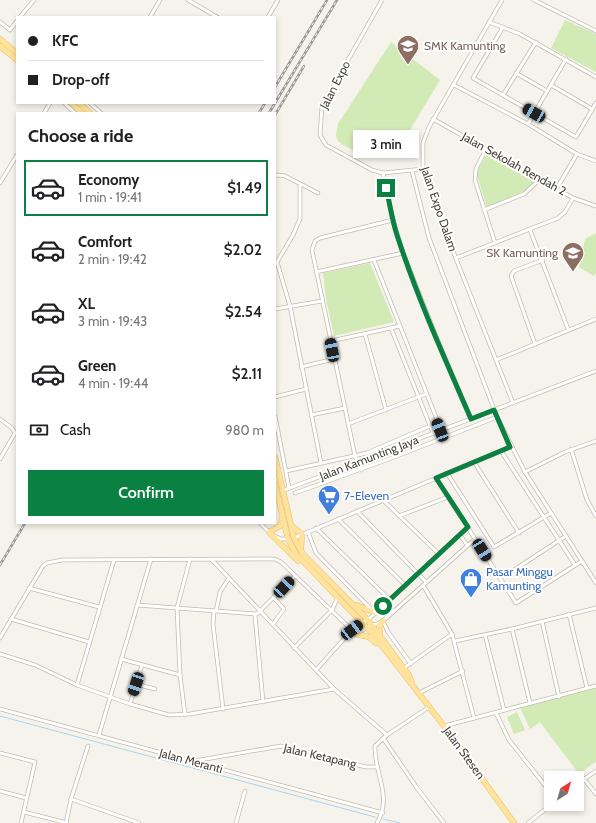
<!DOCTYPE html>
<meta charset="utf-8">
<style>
:root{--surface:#fff;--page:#f2f2f2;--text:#202124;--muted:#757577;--line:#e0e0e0;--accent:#0b8043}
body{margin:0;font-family:Cabin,sans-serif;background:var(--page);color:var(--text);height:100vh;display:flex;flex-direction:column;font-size:15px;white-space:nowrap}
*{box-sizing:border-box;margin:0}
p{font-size:13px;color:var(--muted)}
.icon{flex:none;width:22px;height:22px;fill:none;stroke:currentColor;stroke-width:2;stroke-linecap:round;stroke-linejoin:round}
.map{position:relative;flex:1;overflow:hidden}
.drawer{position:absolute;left:16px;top:112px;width:260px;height:412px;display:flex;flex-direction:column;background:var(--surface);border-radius:0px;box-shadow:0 2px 6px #0003}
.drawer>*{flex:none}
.guide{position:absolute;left:16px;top:16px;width:260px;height:88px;border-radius:0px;box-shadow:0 2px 6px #0003;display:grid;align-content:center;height:88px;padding:0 12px;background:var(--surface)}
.needle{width:26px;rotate:37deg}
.buttons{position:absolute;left:544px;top:771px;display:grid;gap:8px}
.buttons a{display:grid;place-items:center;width:40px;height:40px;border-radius:0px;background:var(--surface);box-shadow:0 2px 6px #0003;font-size:20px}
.end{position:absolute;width:18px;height:18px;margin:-9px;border:5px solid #0b8043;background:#fff;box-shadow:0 0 0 2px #fff}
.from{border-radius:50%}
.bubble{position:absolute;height:28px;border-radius:0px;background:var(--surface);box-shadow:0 2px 6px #0003;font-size:13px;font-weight:600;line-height:28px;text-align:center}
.car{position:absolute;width:12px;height:24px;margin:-12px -6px;border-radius:5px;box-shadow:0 0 3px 1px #0007;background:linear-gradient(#222 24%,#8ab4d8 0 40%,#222 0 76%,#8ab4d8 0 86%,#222 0)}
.guide b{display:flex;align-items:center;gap:14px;height:38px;font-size:15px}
.guide b+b{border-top:1px solid var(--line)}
.guide i{width:10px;height:10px;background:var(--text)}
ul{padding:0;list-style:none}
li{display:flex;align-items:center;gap:12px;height:56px;margin:0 8px 6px;padding:0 4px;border:2px solid transparent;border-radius:0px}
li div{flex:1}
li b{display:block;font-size:15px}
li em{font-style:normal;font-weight:600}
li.on{border-color:var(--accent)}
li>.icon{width:36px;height:36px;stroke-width:1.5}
h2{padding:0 12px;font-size:18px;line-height:48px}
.pay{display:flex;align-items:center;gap:10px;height:44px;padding:0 12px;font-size:15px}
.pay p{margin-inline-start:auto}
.action{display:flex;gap:8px;margin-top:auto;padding:8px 12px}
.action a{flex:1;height:46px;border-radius:0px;background:var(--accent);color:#fff;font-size:16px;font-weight:600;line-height:46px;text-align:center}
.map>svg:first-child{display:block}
</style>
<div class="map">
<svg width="596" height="823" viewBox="0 0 596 823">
<rect width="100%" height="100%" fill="#f6f3ec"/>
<g fill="#d2eab5">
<path d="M565,20L596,34V72L551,48Z"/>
<path d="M391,42L440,80L398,150C383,162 362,156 347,147C343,145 337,142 336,136C336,132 338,127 338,124Z"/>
<path d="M488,152L536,179L525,191L487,208L477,175L478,170Z"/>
<path d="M596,233V273L594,276L579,267L585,239Z"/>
<path d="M370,263L394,322L334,336L326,299L323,273Z"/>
<path d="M596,686V762L588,767L580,775L540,722L530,729L519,705Z"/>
<path d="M517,712L525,730L514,734L507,717Z"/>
</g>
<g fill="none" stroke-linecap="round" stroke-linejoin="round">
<g stroke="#a9d4f2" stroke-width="1">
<path d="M0,716L375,817"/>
<path d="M383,819L400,823"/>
</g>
<g stroke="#c2bbae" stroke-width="4.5">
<g id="street">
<path d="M188,0L217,17"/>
<path d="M382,0L322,106L320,135L326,145L372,170L383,173L423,169"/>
<path d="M502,0L429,127L423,143V169L438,213L513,403"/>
<path d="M534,0L596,31"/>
<path d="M20,17L34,0"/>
<path d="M150,17L160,0"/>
<path d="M268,17L278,0"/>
<path d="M0,22L10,30L17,21"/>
<path d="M489,22L520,34L596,77"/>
<path d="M503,27L473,78L576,137L596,103"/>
<path d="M516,73L547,91"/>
<path d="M454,85L528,124L577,154L596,161"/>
<path d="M551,85L592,109"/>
<path d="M503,95L536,42"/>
<path d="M64,103L75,113"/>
<path d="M90,103L101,113"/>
<path d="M44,113L50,103"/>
<path d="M433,119L573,198L596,206"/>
<path d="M528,124L566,59"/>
<path d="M486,149L476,169L475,180L495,243"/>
<path d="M412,171L429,238L497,417L525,472L596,583"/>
<path d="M383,173L393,220L402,250L436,336L471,419"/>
<path d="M275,176L279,175L285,176L318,193"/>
<path d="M0,183L17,155"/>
<path d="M300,185V219L293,235L277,262L290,306L321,463"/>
<path d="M557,188L577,154"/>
<path d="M484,210L524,194L540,179"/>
<path d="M530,230L568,329"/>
<path d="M456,258L558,218L565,212L573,198"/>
<path d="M374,260L441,430"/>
<path d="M316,272L403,253"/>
<path d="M275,309L322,301"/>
<path d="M391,328L433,433"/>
<path d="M365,334L386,410"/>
<path d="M331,341L400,326"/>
<path d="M535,344L511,276L514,271L543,260"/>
<path d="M496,360L596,319"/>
<path d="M301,367L334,359"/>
<path d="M275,397L306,389"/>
<path d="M311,415L345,408"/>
<path d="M275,416L289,488"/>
<path d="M0,419L12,428L15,433L0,459"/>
<path d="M348,424L426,394"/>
<path d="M571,449L587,500L596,516"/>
<path d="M501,451L575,565"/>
<path d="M474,462L519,533"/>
<path d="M361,470L355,456L312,250L315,241L320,238L393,220"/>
<path d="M286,471L367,453L430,426"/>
<path d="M525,472L565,452L596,441"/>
<path d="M447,473L494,547L551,513"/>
<path d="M436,478L516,603L582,561"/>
<path d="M282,491L596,371"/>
<path d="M295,493L389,459L497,417"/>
<path d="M383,500L439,554"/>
<path d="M357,511L426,582"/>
<path d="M399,516L448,497"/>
<path d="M338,519L406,586"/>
<path d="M260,523L270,533"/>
<path d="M316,528L390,600"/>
<path d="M308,532L316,553L373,611"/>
<path d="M460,535L467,545"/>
<path d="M275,536L281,539H289"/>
<path d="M294,538L510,447"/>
<path d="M211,559L334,689L387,735"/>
<path d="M514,570L566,536"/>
<path d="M423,585L452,634L474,718"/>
<path d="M29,588L99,607"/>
<path d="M137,605L257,614L295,576"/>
<path d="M214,611L213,624L223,709"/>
<path d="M216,611L220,592L229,578"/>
<path d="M569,614L587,688"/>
<path d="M255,615L263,702"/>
<path d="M11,619L89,642"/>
<path d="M383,621L388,632L411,664"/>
<path d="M542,621L559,697"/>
<path d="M273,624L284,609L274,598"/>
<path d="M512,629L530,703"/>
<path d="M358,633L371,625L377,624L383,621L475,539"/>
<path d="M485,635L504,710"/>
<path d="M0,638L43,566L47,563L62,560L275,559L281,562L356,634"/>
<path d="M455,641L512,629L596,608"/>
<path d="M294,648L332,610L338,597"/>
<path d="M0,654L35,665L77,685L130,704L169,715L190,714L334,689"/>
<path d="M121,659L180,675"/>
<path d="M404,668L452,634"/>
<path d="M316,670L352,630L371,617L468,527"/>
<path d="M136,684L155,689"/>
<path d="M77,685L114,560"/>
<path d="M419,693L463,671"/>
<path d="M130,704L142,665"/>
<path d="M0,709L383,813"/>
<path d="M496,713L509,740L551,793"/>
<path d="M185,715L180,675L177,608L190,559"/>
<path d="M444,726L596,686"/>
<path d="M99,735L151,559"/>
<path d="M383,738L417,788L444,823"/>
<path d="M0,753L35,762L21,823"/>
<path d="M194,761L281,746L366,767H378"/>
<path d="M584,779L596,794"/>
<path d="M577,784L596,771"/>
<path d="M0,791L26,798"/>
<path d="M71,799L139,823"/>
<path d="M24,812L67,823"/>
<path d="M66,823L71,799L88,746"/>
<path d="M236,823L245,791"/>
<path d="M377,823C393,795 374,775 375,746L387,735L429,707"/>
<path d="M528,823L552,804"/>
</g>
</g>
<g stroke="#e6c16a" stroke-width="6">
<g id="primary">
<path d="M0,39L17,53"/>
<path d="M0,46L17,60"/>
<path d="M71,103L82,113"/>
<path d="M79,103L90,113"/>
<path d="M275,457L294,538L303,554L367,619L409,675L412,683"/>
<path d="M275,484L288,539L296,554L372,633L444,726L514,823"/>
<path d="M282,519L280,526L269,532L298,561"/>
<path d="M292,526L302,534L301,547"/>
<path d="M356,605L376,613"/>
<path d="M356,634L369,637L376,643"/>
<path d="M380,634L379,626L383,621"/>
</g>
</g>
<use href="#street" stroke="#fff" stroke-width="3"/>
<use href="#primary" stroke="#ffe39c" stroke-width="5"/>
<g stroke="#9a9a9a" stroke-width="2.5">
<g id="rail">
<path d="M275,87L327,0"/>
<path d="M259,113L265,103"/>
<path d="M269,113L337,0"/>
<path d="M275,115L304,66"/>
<path d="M0,565L25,523"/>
</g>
</g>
<use href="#rail" stroke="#fff" stroke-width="1" stroke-dasharray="3" stroke-linecap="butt"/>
</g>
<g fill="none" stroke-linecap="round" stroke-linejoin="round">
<path stroke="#0b8043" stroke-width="5" d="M383,606L468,527L436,478L510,447L494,410L471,419C445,359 417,297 397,235C392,220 390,204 386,188"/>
</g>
<defs>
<g id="school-pin" transform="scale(1.15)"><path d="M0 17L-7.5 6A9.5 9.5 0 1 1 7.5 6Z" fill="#8d6e63" stroke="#fff"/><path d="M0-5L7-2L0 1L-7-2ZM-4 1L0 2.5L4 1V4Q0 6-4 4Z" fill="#fff"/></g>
<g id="supermarket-pin" transform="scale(1.15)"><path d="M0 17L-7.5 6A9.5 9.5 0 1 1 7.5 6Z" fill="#3f7fe0" stroke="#fff"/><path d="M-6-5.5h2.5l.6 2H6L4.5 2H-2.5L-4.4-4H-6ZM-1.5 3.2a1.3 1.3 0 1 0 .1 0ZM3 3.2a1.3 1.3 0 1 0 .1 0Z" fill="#fff"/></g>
<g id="shop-pin" transform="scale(1.15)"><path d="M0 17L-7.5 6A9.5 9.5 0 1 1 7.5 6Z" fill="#3f7fe0" stroke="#fff"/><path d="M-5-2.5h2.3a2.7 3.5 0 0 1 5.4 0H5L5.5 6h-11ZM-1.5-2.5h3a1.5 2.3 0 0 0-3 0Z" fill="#fff"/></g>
</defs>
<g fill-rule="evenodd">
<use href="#school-pin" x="408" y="46"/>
<use href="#school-pin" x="573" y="253"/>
<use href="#supermarket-pin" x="329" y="496"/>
<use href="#shop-pin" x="471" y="579"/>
</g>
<g text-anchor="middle" stroke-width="4" stroke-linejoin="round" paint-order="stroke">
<g font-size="12" fill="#785e54" stroke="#fff" text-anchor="start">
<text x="424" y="50">SMK Kamunting</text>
<text x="558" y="257" text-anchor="end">SK Kamunting</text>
</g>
<g font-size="12" fill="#4b4439" stroke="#fff">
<text transform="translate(335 85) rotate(-63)" y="4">Jalan Expo</text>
<text transform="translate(514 164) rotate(29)" y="4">Jalan Sekolah Rendah 2</text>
<text transform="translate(439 209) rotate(71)" y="4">Jalan Expo Dalam</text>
<text transform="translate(369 458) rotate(-21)" y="4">Jalan Kamunting Jaya</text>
<text transform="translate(464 753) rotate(54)" y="4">Jalan Stesen</text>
<text transform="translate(320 756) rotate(13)" y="4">Jalan Ketapang</text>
<text transform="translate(191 761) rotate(15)" y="4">Jalan Meranti</text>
</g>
<g font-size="12" fill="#366cbe" stroke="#fff" text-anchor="start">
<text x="344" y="500">7-Eleven</text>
<text x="486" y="576">Pasar Minggu<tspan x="486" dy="14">Kamunting</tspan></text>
</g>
</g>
</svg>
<div class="buttons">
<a><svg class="needle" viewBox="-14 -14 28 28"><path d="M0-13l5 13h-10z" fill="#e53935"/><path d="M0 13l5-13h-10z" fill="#757577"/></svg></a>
</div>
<i class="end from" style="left:383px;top:606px"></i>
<i class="end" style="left:386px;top:188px"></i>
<div class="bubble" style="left:353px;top:130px;width:66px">3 min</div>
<i class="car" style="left:534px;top:113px;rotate:300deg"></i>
<i class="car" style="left:332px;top:350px;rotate:349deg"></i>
<i class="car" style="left:440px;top:430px;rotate:339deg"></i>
<i class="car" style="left:482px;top:550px;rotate:148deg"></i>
<i class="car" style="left:284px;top:587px;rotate:43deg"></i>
<i class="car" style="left:352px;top:630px;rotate:53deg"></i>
<i class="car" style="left:136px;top:684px;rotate:198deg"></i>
<div class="guide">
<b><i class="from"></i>KFC</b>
<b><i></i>Drop-off</b>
</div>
<section class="drawer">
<h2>Choose a ride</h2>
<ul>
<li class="on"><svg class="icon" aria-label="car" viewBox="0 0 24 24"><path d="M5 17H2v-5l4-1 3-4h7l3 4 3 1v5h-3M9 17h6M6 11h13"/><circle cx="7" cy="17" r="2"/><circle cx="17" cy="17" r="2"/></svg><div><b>Economy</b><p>1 min · 19:41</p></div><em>$1.49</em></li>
<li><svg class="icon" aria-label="car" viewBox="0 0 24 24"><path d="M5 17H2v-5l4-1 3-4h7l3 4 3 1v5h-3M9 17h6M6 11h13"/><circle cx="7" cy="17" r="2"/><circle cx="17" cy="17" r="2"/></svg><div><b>Comfort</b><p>2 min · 19:42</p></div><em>$2.02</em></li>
<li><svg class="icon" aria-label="car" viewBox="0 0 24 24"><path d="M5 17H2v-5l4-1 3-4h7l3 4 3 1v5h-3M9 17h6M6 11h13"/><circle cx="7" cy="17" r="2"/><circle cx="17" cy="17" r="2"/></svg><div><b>XL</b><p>3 min · 19:43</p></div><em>$2.54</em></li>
<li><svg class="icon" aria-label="car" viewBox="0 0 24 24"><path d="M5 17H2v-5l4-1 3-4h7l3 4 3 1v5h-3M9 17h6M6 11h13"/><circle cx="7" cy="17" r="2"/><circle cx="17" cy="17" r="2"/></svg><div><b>Green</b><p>4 min · 19:44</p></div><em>$2.11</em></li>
</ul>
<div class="pay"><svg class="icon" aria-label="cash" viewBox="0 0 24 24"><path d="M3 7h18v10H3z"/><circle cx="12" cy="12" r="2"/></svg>Cash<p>980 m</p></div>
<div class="action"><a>Confirm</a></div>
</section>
</div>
